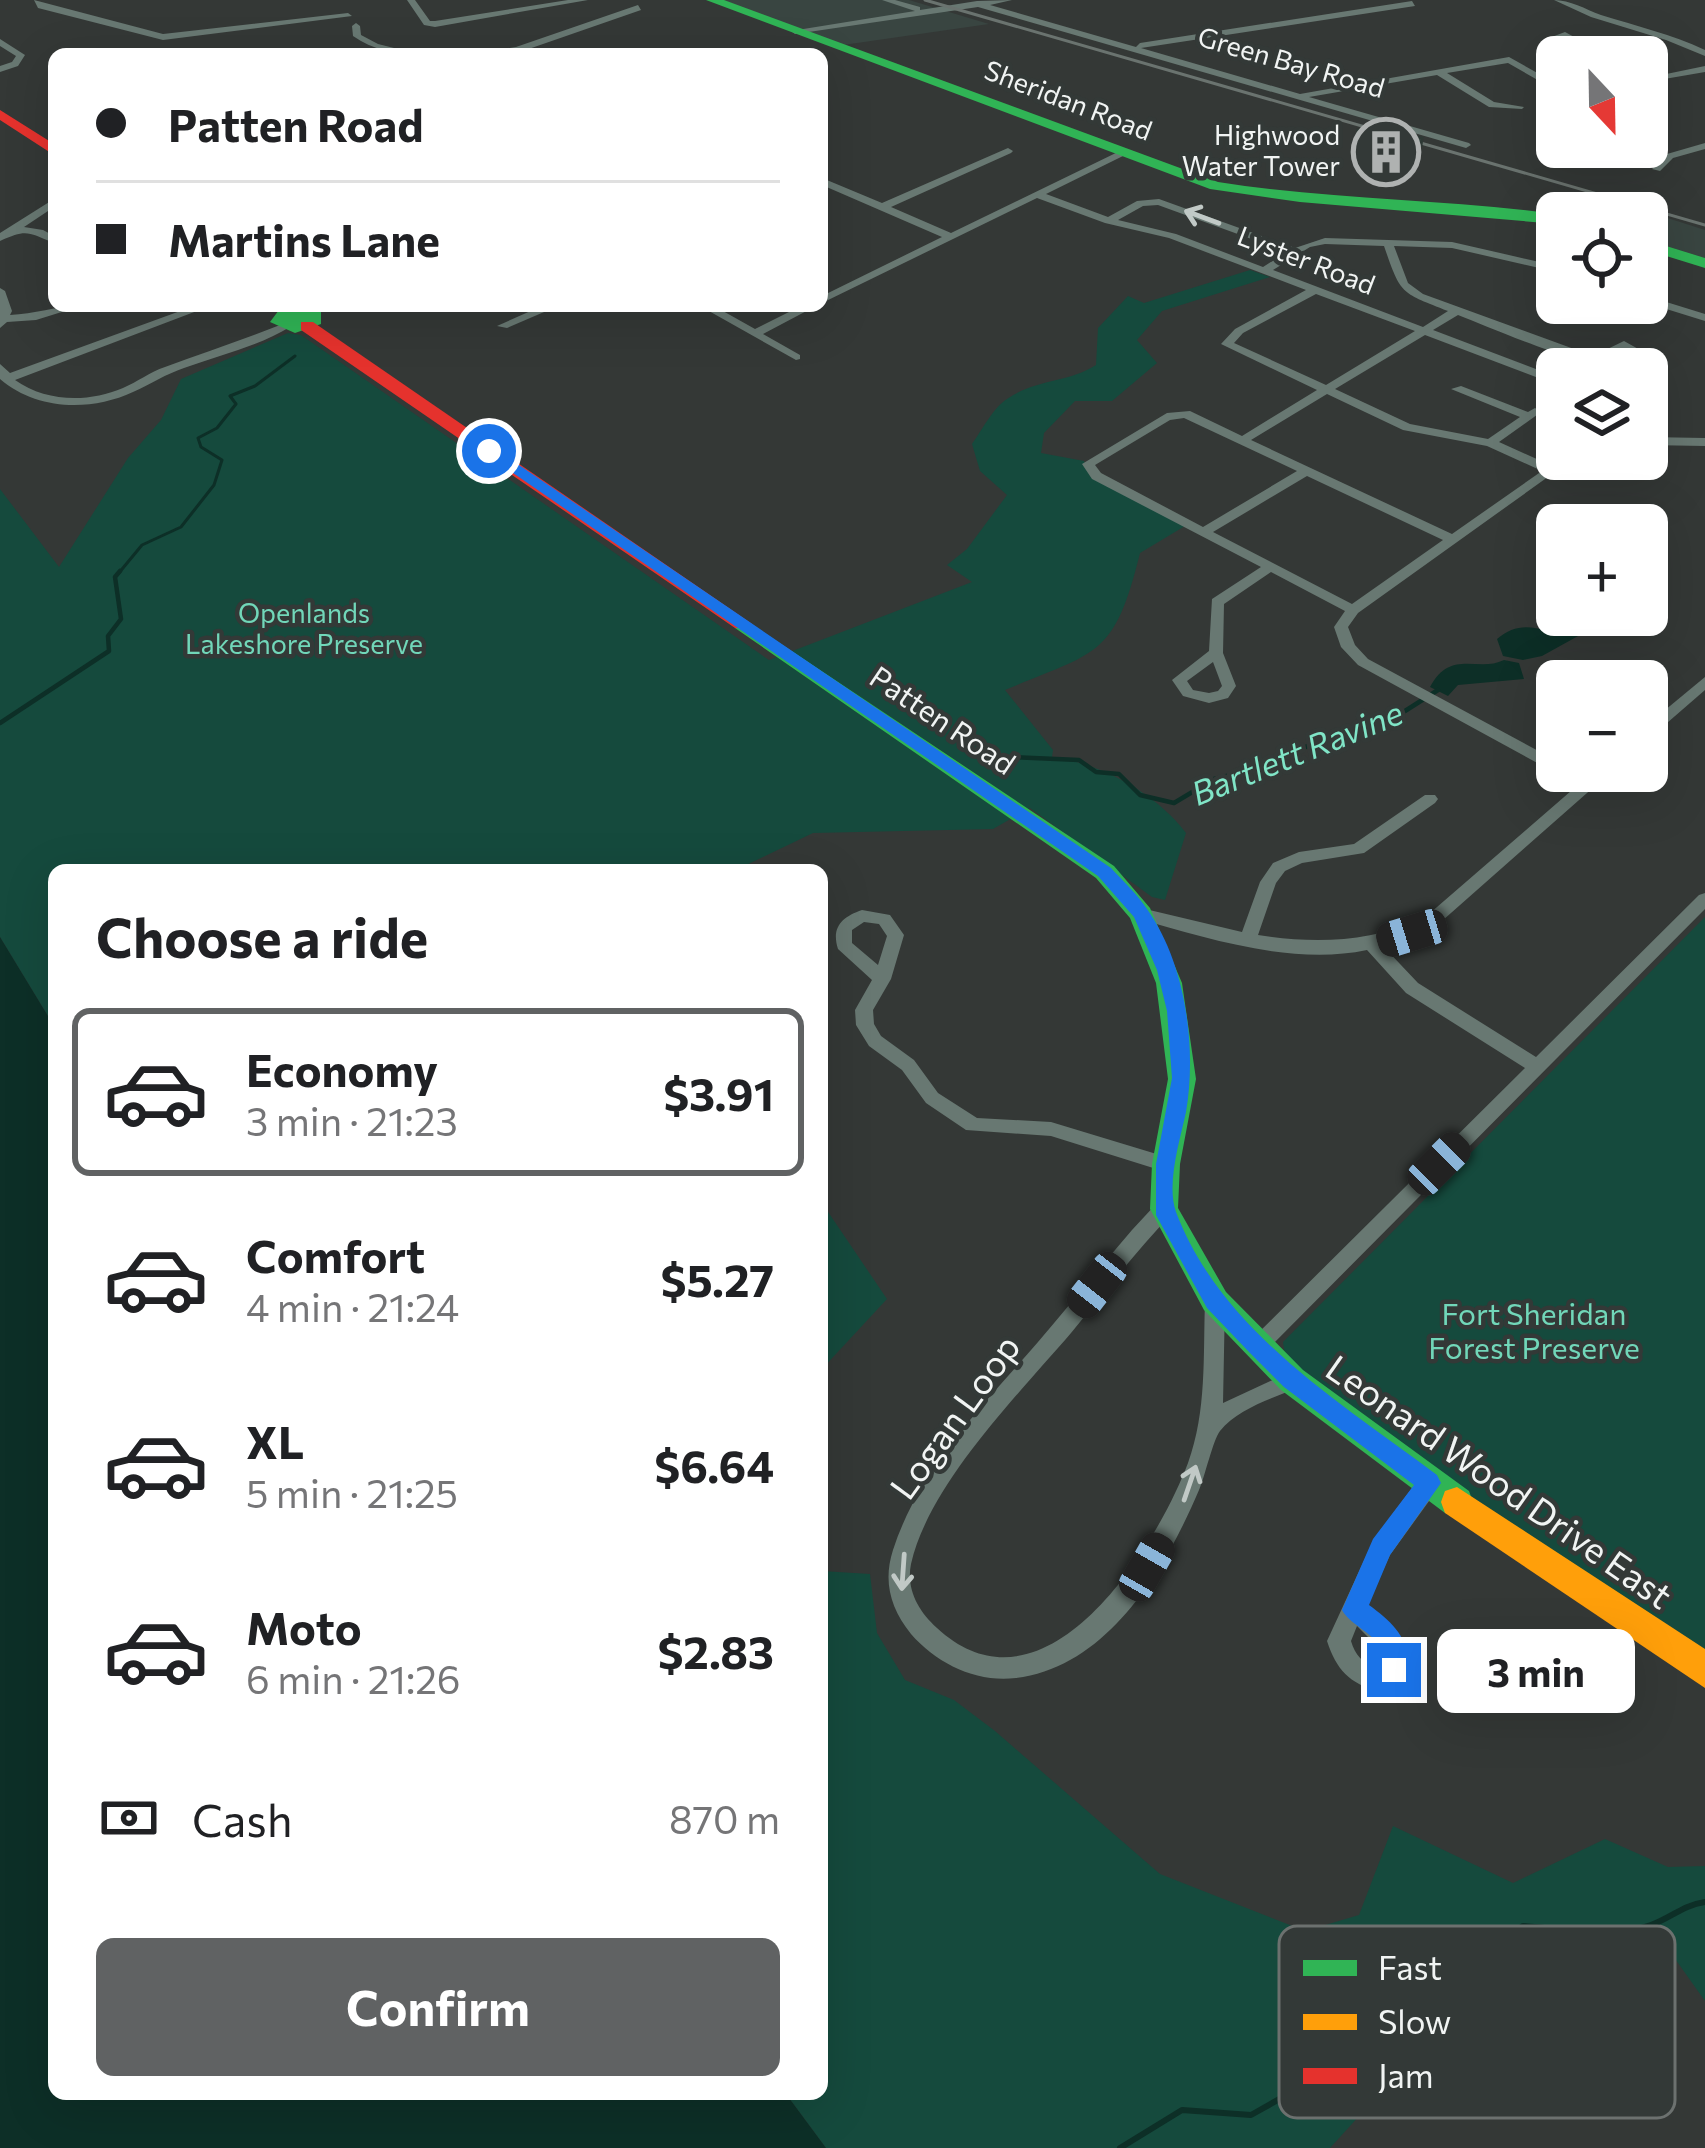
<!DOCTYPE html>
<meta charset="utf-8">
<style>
:root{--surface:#fff;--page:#f2f2f2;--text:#202124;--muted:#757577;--line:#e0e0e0;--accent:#606263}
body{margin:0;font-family:Commissioner,sans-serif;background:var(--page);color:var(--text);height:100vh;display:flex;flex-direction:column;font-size:45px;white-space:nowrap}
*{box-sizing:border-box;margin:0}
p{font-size:39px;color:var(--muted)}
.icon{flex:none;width:66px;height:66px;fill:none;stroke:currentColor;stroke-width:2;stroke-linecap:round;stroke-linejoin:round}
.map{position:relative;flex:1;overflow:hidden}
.drawer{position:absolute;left:48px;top:864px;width:780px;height:1236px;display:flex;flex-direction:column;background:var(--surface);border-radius:18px;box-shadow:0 12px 48px #0002}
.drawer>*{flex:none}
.hud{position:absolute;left:48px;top:48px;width:780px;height:264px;border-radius:18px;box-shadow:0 12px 48px #0002;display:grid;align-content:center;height:264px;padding:0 48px;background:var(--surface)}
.needle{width:78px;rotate:158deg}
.tools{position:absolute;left:1536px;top:36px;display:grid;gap:24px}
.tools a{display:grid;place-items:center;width:132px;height:132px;border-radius:18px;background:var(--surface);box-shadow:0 12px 48px #0002;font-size:60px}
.end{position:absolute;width:54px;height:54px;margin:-27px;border:15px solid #1a73e8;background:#fff;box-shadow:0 0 0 6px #fff}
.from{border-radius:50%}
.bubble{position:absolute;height:84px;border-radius:18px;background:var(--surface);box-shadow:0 12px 48px #0002;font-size:39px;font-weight:700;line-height:84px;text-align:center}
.car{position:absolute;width:36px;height:72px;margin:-36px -18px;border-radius:15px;box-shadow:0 0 9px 3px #0007;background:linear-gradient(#222 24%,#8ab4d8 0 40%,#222 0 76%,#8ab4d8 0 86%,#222 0)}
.hud b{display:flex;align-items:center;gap:42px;height:114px;font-size:45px}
.hud b+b{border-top:3px solid var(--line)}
.hud i{width:30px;height:30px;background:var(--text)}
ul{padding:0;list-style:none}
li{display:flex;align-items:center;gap:36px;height:168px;margin:0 24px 18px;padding:0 24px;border:6px solid transparent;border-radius:18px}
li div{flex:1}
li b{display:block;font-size:45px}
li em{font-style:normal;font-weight:700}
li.active{border-color:var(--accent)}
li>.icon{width:108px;height:108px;stroke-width:1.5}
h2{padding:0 48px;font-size:54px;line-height:144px}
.pay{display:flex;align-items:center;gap:30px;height:132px;padding:0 48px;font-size:45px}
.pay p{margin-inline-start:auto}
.button{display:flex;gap:24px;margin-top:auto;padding:24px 48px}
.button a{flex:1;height:138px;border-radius:18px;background:var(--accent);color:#fff;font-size:48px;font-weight:700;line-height:138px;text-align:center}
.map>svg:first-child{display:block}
</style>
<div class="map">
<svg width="1705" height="2148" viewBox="0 0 1705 2148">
<rect width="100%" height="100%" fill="#343836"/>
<g fill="#394541">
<path d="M723,0H909L989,24L843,45Z"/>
<path d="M1655,214L1705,230V258L1647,240V219Z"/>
</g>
<g fill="#154a3d">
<path d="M1250,270L1270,277L1162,311L1137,340L1157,363L1112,401H1075L1044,433L1041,453L1084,461L1090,476L1185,526L1140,553C1114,658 1098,651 1005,690L1053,750L1052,757C1100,763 1156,793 1186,833L1165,900L1152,897L1030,808L993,829L813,833L736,870H54V1026L0,937V489L59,567L128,458L161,420L181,379L288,333L301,335L769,660L972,582L947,565L967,549L1007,495L980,471L972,444C982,430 993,408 1007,399C1035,379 1068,383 1096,365L1098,328L1128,296L1144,303Z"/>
<path d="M1705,917V1657L1502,1521L1285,1357L1283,1342Z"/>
<path d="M822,1203L887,1299L822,1369Z"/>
<path d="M822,1571L870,1574L877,1633L905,1680L954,1700L995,1731L1160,1874L1305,1931L1359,1915L1393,1826L1513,1883L1605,1839L1668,1867L1705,1866V2001L1673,1956L1563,1989L1392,2080L1330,2148H826L786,2094H822Z"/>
</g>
<g fill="#0d2f27">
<path d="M1565,615H1616L1542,656L1523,660L1503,656L1497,639C1513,625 1529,625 1547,631L1559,627L1557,622Z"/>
<path d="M1504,660L1519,663L1524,679L1458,685L1448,696L1430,687C1451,648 1478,673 1504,660Z"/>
<path d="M0,937L54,1026V2094H786L826,2148H0Z"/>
</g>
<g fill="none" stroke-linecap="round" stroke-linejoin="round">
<path stroke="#0d2f27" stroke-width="3" d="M118,574L142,545L181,527L214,485L222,460L201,447L198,438L217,428L236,404L230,396L255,386L295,356"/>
<g stroke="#0d2f27" stroke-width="4.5">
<path d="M0,723L109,651L108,636L121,619L115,577L120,571"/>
<path d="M1013,757L1079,760L1096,772L1119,774L1140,795L1174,803L1214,779L1261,768L1331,735L1405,711L1438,690"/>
</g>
<path stroke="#0d2f27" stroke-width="6" d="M1120,2148L1182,2110L1251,2115L1299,2088L1340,2034L1380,2004L1430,1999L1472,1982L1494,1948L1523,1926C1562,1929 1613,1939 1651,1925C1671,1918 1683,1905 1705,1902"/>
<g fill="#687872" fill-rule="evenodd">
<path d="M34,0L163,34L348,13L352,16L163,40L38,8Z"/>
<path d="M407,0H415L430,21H435L568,0H588L435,27L424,25Z"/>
<path d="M882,0H895L920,7V10L977,1L1012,0L990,5L1136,47L1140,43L1412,1L1415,6L1141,48L1300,94L1509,57L1557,84V91L1508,63L1447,73L1494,102L1524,107L1522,109L1489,107L1437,75L1309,97L1469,143L1471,145L1466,148L978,7L795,34L791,31L915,11Z"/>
<path d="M1554,0C1570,0 1585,9 1601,15C1636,26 1671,34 1705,50V56L1666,40L1591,17Z"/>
<path d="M638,5L641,10L520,52L467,54L516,47Z"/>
<path d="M356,23L360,26L361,35L378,44L418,54C394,54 373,50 353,36L352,26Z"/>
<path d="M1565,32L1578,39V43L1549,38Z"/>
<path d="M0,39L25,55L18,66L0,72V66L12,62L16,56L0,46Z"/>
<path d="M1705,66V72L1647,82V78Z"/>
<path d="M1705,143V149L1673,158L1660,171L1652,169L1667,154Z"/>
<path d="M1008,148L1013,151L1011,153L891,207L951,233L1122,150L1127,153L1125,155L1046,194L1108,217L1137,201L1159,199L1295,248L1325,238L1452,242L1557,266V272L1452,248L1394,246L1408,283L1423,294L1585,353L1595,355L1624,341L1642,351V355C1635,361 1634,363 1625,365C1589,372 1495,329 1458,315L1433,330L1557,377V385L1425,335L1335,389L1410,424L1488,439L1520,417L1451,389L1461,386L1528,412L1535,408L1541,412L1499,442L1550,465L1559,459H1573L1358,613L1348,627L1355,645L1368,659L1557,761V771H1561H1552L1358,665L1341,647L1334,627L1345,611L1271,572L1224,604L1223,653L1236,686L1228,698L1209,703L1183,696L1172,680L1209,651L1212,599L1261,567L1092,479L1082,464L1167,413L1190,411L1242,436L1317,390L1221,344L1235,329L1306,290L1169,238L1105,223L1037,198L822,303V296L942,237L822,185V178L882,203ZM1158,205L1287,252L1263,267L1176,234L1118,220L1143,206ZM1325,244L1384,246C1401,295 1400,292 1448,311L1423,327L1273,270L1310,247ZM1316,294L1415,331L1326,385L1234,343L1243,333ZM1624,349L1631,353L1621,359L1607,357ZM1327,394L1403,430L1487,446L1542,471L1452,534L1251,440ZM1184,418L1297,471L1203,527L1101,473L1095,465L1170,420ZM1307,476L1443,540L1352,604L1213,532ZM1213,662L1222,686L1218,691L1209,693L1193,690L1187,681Z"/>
<path d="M54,199V207L24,227L43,230L54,236V243C27,232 27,229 0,241V233Z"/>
<path d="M0,288L5,291L12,311L10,315C34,314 56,306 81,306L36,320L7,322L0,328Z"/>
<path d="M1647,296L1705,314V321L1647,303Z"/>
<path d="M194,306H210L15,380C46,402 88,403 123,388C137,382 150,372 165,367C203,353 242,340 280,325L290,327C259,346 219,355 184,368C166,374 151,384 133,392C90,412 36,410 0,379V364L10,373Z"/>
<path d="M542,306H558L507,328L497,326Z"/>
<path d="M700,306H714L755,329L801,306H816L763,334L800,355V359L796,360Z"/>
<path d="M1647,437L1705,438V446L1647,445Z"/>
<path d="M1705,677V690L1652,736L1647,738V725Z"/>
<path d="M1594,771H1612L1434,928L1383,946L1418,983L1536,1057L1699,895L1705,893V909L1265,1352L1258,1355L1251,1352L1248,1346L1251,1340L1525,1068L1406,993L1367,950C1292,966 1207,938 1135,918L1133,914L1135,910L1141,908L1242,932L1260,882L1273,863L1299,852L1354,844L1425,795H1435L1438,799L1435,803L1364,853L1302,863L1285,871L1276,883L1258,935C1316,944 1367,942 1422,920Z"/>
<path d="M862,910L890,915L904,935L891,979L873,1010L874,1024L881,1036L914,1060L938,1093L977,1118L1051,1122L1173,1159L1175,1164L1173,1169L1166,1172L1051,1136L966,1130L926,1103L902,1070L869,1046L856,1025L855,1010L872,980L838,949C831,927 842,917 862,910ZM864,922L879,924L887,936L878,965L852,943V930Z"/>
<path d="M1164,1201L1171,1203L1174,1209L1171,1215C1135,1252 1104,1293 1071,1333C1018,1395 929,1484 911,1564C906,1589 918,1611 937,1628C1044,1727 1155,1550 1188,1463C1207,1411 1203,1356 1205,1301L1208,1295L1215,1292L1222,1295L1225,1301L1223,1403L1292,1371L1299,1373L1302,1380L1299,1387C1274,1398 1238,1408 1220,1431C1213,1440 1205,1476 1199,1490C1166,1568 1108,1667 1016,1678C977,1683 937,1664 911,1634C890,1608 883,1581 893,1550C919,1469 984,1404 1038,1342C1070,1305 1100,1267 1132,1230L1157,1203Z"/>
<path d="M1429,1473L1437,1476L1440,1483L1437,1490L1390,1555L1367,1605C1392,1623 1413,1646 1402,1678L1378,1692C1349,1682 1337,1671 1327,1641L1374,1539L1421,1476ZM1357,1626L1381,1650L1383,1664L1376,1668C1363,1663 1355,1655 1351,1641Z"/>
</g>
<g fill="#30b455" fill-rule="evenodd">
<path d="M706,0H724L1218,182C1330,200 1444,199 1557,214V224L1300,202L1210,189Z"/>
<path d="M1647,240L1705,258V268L1647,250Z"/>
<path d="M302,306L321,311V324L295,333L270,322L279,310Z"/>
<path d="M742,618L1114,866L1150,908L1182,983L1196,1079L1180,1164L1178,1208L1226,1292L1303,1370L1469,1491L1473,1502L1469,1513L1457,1517L1445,1513L1281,1390L1204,1310L1150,1209L1152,1164L1168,1079L1156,983L1130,918L1096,878L735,628V620Z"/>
</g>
<path fill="#ff9f0a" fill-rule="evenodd" d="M1457,1487L1705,1649V1688L1445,1513L1441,1502L1445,1491Z"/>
<g fill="#e5322d" fill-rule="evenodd">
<path d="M0,110L54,144V155L0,120Z"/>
<path d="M301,322H313L752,624L749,628H735L301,330Z"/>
</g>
<path stroke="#6a736f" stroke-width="3" d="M925,0L1705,225"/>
</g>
<path fill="#384641" d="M1358,130L1421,145L1418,159L1354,153Z"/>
<path fill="#41514c" stroke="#2e3935" stroke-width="3" d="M1358,130L1422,138L1421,145L1357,140Z"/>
<defs><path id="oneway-shaft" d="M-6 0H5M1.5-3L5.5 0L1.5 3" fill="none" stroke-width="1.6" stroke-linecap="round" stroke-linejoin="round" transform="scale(3)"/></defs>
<g stroke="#c1c9c6">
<use href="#oneway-shaft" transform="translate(1202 217) rotate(-160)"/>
<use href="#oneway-shaft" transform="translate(1190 1483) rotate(-71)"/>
<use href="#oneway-shaft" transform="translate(903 1572) rotate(94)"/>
</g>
<path fill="#1a73e8" d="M484,448H494L1111,868C1123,881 1137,894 1147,909C1186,964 1197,1048 1186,1112C1180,1140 1166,1184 1176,1212C1221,1331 1341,1403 1437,1475L1441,1483L1390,1555L1369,1605C1395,1624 1417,1645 1403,1679L1394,1683L1385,1679C1382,1669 1385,1658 1380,1648C1372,1631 1351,1626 1342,1610L1373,1539L1414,1485L1284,1387L1250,1353L1207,1308L1156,1215V1164L1172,1078L1167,1011L1157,970L1134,917L1098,876L484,453Z"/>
<defs>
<g id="building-ring" transform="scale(3.45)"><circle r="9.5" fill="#333937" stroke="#afb2b1" stroke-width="1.5"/><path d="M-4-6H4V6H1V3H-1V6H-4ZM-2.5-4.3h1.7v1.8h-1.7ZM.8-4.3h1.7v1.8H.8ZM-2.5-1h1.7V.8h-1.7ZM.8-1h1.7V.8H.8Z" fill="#afb2b1"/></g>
</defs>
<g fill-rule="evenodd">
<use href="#building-ring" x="1386" y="152"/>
</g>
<g text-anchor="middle" stroke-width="9" stroke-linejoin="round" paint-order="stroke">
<g font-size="27" fill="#f1f4f3" stroke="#333937">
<text transform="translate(1291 63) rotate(16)" y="9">Green Bay Road</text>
<text transform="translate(1068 101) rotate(21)" y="9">Sheridan Road</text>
<text transform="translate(1306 261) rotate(21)" y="9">Lyster Road</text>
</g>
<g font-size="27" fill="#f1f4f3" stroke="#333937" text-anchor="end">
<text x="1340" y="145">Highwood<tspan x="1340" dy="31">Water Tower</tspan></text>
</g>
<g font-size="27" fill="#71d7b9" stroke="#333937">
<text x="304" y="623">Openlands<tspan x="304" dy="31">Lakeshore Preserve</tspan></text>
</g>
<g font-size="30" fill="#f1f4f3" stroke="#333937">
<text transform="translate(942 721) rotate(34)" y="10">Patten Road</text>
</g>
<g font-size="30" fill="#71d7b9" stroke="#333937">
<text x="1534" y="1325">Fort Sheridan<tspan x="1534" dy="34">Forest Preserve</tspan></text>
</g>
<g font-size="33" font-style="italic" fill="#80e5c7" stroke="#333937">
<text transform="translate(1297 753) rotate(-22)" y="12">Bartlett Ravine</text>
</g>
<g font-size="36" fill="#f1f4f3" stroke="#333937">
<text transform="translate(955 1417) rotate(-54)" y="13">Logan Loop</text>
<text transform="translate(1499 1482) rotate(35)" y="13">Leonard Wood Drive East</text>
</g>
</g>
<rect x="1279" y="1926" width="396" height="192" rx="18" fill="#333937" stroke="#6c716f" stroke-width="3"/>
<rect x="1303" y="1960" width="54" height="16" fill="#30b455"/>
<rect x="1303" y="2014" width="54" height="16" fill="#ff9f0a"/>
<rect x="1303" y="2068" width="54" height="16" fill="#e5322d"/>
<g font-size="33" fill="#f1f4f3">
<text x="1378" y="1980">Fast</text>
<text x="1378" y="2034">Slow</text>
<text x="1378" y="2088">Jam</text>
</g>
</svg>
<div class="tools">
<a><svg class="needle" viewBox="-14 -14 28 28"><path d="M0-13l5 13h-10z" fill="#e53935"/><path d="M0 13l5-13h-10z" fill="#757577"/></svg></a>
<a><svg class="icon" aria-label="locate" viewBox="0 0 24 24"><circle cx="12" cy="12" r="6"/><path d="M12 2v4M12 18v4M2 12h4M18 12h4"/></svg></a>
<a><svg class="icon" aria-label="layers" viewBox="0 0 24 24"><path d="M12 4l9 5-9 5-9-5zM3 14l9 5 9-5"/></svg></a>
<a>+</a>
<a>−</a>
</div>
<i class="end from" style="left:489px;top:451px"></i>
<i class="end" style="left:1394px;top:1670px"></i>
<div class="bubble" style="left:1437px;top:1629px;width:198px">3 min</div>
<i class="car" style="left:1412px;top:933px;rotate:253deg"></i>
<i class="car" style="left:1439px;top:1164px;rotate:45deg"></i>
<i class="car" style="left:1097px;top:1285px;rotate:218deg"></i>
<i class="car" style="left:1147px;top:1567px;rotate:30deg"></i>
<div class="hud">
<b><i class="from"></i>Patten Road</b>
<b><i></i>Martins Lane</b>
</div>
<section class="drawer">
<h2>Choose a ride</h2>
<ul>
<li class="active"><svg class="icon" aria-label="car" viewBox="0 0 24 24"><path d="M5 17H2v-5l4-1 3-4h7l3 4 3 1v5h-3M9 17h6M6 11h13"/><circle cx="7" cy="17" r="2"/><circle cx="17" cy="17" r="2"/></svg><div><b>Economy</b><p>3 min · 21:23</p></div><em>$3.91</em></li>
<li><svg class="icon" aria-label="car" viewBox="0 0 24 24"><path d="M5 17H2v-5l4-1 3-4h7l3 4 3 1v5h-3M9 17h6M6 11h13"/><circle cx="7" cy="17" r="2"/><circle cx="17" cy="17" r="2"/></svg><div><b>Comfort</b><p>4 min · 21:24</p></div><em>$5.27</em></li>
<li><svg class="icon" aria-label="car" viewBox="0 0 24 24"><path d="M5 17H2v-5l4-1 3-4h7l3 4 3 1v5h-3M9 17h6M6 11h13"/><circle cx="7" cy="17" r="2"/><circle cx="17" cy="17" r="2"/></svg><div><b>XL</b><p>5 min · 21:25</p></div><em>$6.64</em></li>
<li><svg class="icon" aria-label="car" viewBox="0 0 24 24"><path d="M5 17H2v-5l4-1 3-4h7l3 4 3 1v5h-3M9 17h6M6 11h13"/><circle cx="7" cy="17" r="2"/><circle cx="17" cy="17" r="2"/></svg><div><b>Moto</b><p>6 min · 21:26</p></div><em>$2.83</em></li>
</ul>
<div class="pay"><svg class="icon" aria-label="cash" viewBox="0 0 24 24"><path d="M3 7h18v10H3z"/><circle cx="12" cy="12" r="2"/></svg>Cash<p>870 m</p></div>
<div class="button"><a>Confirm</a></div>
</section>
</div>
